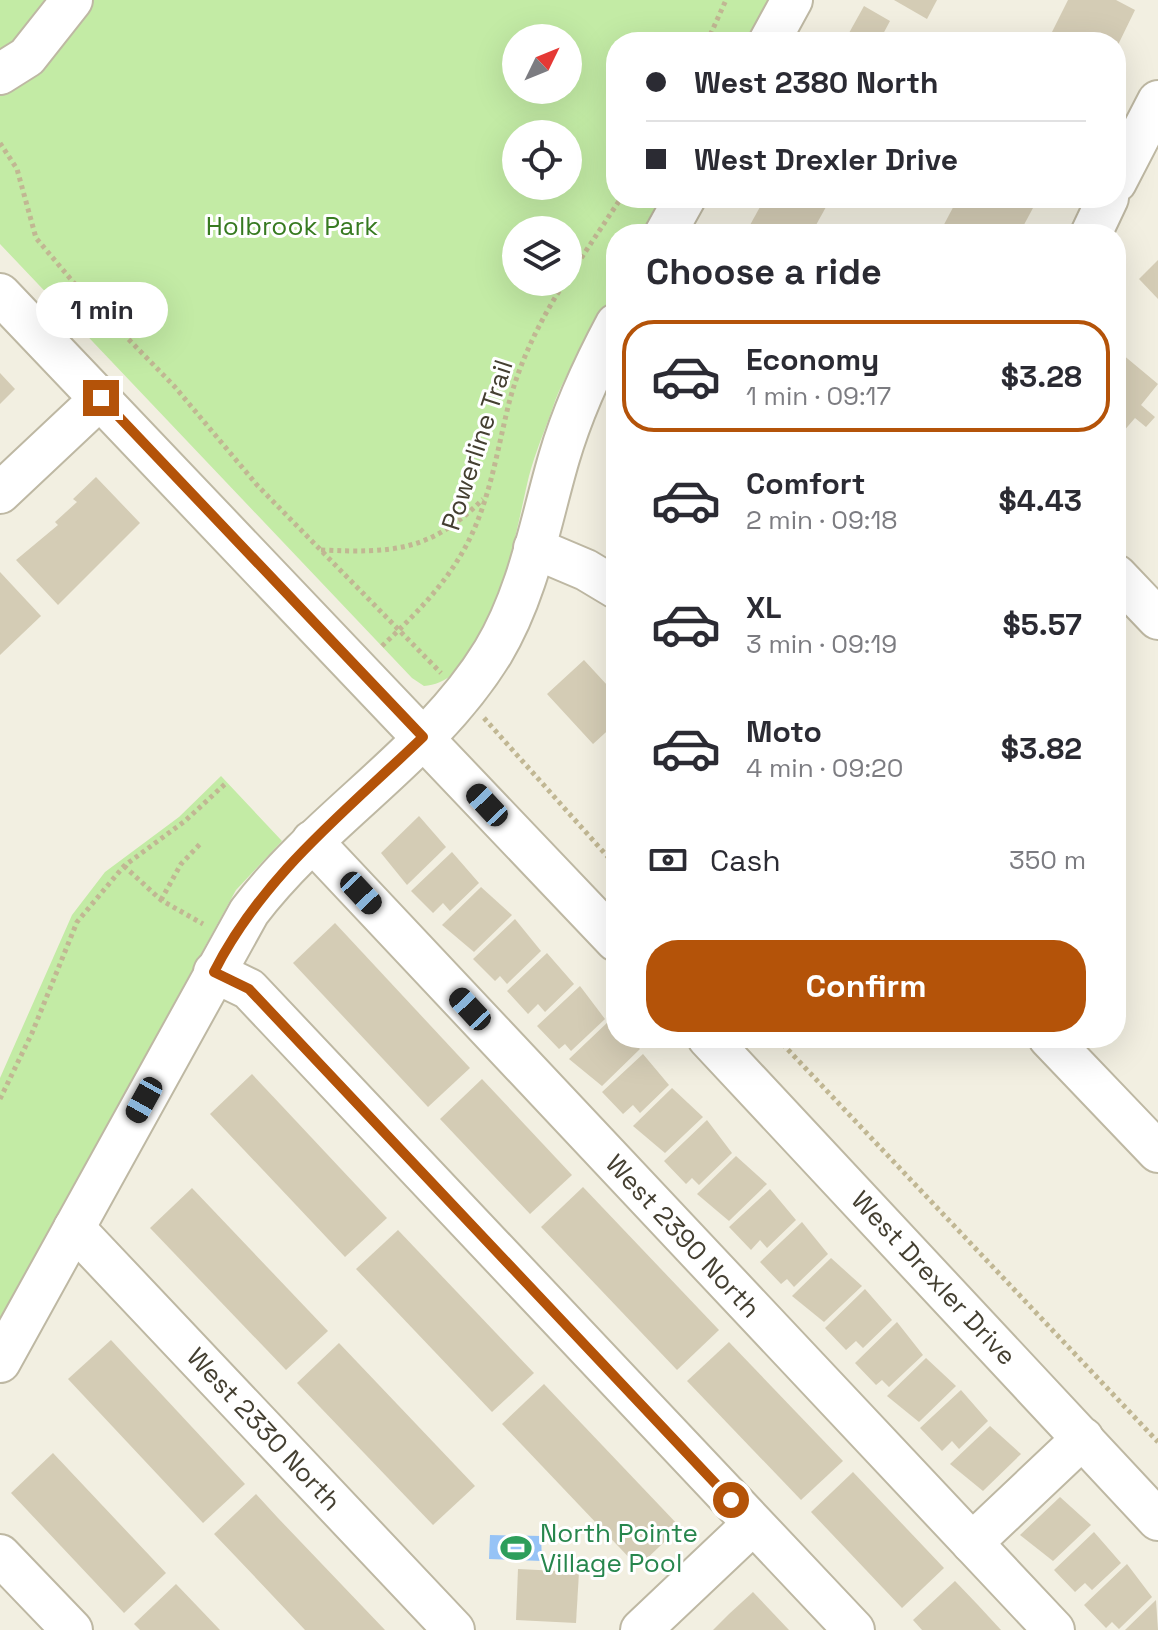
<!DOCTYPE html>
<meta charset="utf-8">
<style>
:root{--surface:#fff;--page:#f2f2f3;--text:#2b2b33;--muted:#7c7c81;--line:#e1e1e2;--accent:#b45309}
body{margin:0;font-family:"Space Grotesk",sans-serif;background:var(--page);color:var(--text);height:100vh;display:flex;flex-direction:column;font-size:30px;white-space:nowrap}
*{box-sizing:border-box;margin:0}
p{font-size:26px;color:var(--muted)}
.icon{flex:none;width:44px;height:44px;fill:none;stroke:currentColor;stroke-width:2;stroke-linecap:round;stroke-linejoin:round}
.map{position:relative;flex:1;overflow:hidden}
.drawer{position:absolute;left:606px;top:224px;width:520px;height:824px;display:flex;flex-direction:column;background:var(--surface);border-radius:32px;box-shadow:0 8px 32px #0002}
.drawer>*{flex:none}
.hud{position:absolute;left:606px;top:32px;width:520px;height:176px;border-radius:32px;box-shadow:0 8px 32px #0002;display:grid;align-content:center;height:176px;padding:0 40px;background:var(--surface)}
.needle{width:52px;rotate:47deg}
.fabs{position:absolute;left:502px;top:24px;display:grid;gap:16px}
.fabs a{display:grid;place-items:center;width:80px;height:80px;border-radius:50%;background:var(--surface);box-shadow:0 8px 32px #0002;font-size:40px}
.end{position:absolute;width:36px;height:36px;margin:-18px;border:10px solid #b45309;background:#fff;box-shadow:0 0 0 4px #fff}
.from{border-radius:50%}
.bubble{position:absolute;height:56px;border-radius:28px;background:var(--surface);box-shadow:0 8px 32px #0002;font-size:26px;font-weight:800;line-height:56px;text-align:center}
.car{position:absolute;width:24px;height:48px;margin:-24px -12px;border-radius:10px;box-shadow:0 0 6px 2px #0007;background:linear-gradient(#222 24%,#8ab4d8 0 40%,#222 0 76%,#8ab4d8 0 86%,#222 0)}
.hud b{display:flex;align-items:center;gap:28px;height:76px;font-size:30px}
.hud b+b{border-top:2px solid var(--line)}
.hud i{width:20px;height:20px;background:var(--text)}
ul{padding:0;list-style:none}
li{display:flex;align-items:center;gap:24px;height:112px;margin:0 16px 12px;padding:0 24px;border:4px solid transparent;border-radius:32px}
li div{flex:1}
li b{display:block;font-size:30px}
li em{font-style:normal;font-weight:800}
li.current{border-color:var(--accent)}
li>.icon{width:72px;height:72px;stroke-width:1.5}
h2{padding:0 40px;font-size:36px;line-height:96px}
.pay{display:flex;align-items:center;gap:20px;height:88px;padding:0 40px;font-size:30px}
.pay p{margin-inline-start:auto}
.cta{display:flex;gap:16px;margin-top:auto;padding:16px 40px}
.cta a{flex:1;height:92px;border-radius:32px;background:var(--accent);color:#fff;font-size:32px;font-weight:800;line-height:92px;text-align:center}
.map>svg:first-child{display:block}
</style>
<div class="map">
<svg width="1158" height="1630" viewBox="0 0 1158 1630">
<rect width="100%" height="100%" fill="#f2efe1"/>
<g fill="#c3eba5" fill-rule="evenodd">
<path d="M0,0H770L747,42H616V198H664L644,234H616C616,250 620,274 615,288C599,330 567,365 553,407C545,430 535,453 529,476C516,529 492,683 424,686L412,678L0,244ZM516,38H568V90H516ZM516,134H568V186H516ZM516,230H568V282H516Z"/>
<path d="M221,776L282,841L236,890L0,1321V1078L72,915L105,872L179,817Z"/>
</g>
<path fill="#96c3f6" d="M490,1535L541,1536L542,1561L489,1559Z"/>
<g fill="#d4ccb5">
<path d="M894,0H937L927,19Z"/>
<path d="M1068,0H1116L1135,10L1116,49V42H1047Z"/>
<path d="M864,6L890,21L882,36L893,42H844Z"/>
<path d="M765,198H831L811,234H745Z"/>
<path d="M958,198H1014L1033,208L1019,234H939Z"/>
<path d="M1158,260V299L1139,279Z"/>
<path d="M1116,349L1158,384L1141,405L1155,417L1146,427L1135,418L1116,440Z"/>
<path d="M0,373L15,389L0,404Z"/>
<path d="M96,477L140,523L58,605L16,560L58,525L55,522L77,502L73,499Z"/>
<path d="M0,572L41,616L0,655Z"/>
<path d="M584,660L607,685L616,677V723L593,744L547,694Z"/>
<path d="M419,816L446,847L407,885L381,853Z"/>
<path d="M452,852L479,883L450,911L443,903L433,913L411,891Z"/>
<path d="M481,887L512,915L474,952L442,925Z"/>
<path d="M515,919L541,951L507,984L500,976L495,981L473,959Z"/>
<path d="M335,923L470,1068L428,1107L293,963Z"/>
<path d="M547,953L574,984L545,1012L538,1004L528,1014L507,991Z"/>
<path d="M580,986L605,1019L571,1051L565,1044L559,1049L537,1026Z"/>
<path d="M609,1021L616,1028V1038H629L640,1049L602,1086L569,1059Z"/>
<path d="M643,1054L669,1085L640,1113L633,1105L623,1114L602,1092Z"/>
<path d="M252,1074L387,1218L345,1257L210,1114Z"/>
<path d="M482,1079L572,1175L530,1214L440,1119Z"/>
<path d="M672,1088L703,1117L665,1153L633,1126Z"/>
<path d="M707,1120L732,1153L699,1185L692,1178L686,1184L664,1161Z"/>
<path d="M736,1156L767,1184L729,1221L697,1194Z"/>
<path d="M583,1187L719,1330L677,1370L541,1227Z"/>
<path d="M192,1188L328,1331L286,1370L150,1228Z"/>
<path d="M770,1189L796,1220L767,1248L760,1240L751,1250L729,1227Z"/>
<path d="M802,1222L828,1254L794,1287L787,1279L781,1284L760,1262Z"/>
<path d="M398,1230L534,1373L492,1412L356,1269Z"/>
<path d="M831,1258L862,1286L824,1322L792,1296Z"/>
<path d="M865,1289L892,1320L863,1348L856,1341L846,1350L825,1328Z"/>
<path d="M897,1322L923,1355L889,1387L882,1380L876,1385L855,1363Z"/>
<path d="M111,1340L245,1484L203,1523L68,1379Z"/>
<path d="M729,1342L843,1461L801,1500L687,1381Z"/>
<path d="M339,1343L475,1486L433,1525L297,1383Z"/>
<path d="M926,1358L956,1386L919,1422L887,1396Z"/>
<path d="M544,1384L680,1527L638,1567L502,1424Z"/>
<path d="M961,1390L988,1421L959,1449L952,1441L942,1451L920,1428Z"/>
<path d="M990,1426L1021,1454L983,1491L950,1464Z"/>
<path d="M53,1453L166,1573L124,1613L11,1493Z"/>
<path d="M853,1472L944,1568L902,1608L811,1512Z"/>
<path d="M256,1494L278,1518L385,1630H305L237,1558L214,1534Z"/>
<path d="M1060,1497L1091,1525L1053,1561L1020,1535Z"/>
<path d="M1094,1532L1121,1563L1092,1590L1085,1583L1075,1592L1054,1570Z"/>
<path d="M1127,1564L1152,1597L1119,1629L1112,1622L1106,1628L1084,1605Z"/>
<path d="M518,1569L579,1572L576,1623L516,1620Z"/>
<path d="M955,1581L977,1604L1001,1630H922L913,1620Z"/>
<path d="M176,1584L199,1608L220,1630H140L134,1624Z"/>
<path d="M753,1592L789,1630H713L729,1614Z"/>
<path d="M1156,1600L1158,1630H1125Z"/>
</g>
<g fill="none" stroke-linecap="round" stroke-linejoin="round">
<g stroke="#beb8a3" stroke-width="44">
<g id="minor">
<path d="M769,42L792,0"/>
<path d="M0,74L27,57L72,0"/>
<path d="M1116,182L1158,101"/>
<path d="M665,234L685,198"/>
<path d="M1091,234L1108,198"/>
<path d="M0,294L616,941"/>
<path d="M0,493L101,398"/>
<path d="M534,548L586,570L616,588"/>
<path d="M1116,575L1158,619"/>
<path d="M312,841L1054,1630"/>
<path d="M214,972L249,989L854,1630"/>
<path d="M708,1038L1158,1520"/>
<path d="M1049,1038L1158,1152"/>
<path d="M74,1228L454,1630"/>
<path d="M0,1362L249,912C321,817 431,754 493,652C529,592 540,523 559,458C573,410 593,367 616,324"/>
<path d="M972,1543L1083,1438"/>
<path d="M0,1555L72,1630"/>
<path d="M641,1630L753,1524"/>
</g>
</g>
<g stroke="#c1b793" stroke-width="5" stroke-dasharray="4 4" stroke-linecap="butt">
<path d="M707,42L726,0"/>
<path d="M0,143L17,169L36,238L74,283L175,387L257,485L441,673"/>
<path d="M568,278L621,198"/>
<path d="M321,550C392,553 430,552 483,499"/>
<path d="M382,646C415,615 446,584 467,544C490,500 497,451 509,403C520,361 541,318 565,282"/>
<path d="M484,718L616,866"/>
<path d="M124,866L161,900L203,924"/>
<path d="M161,900L181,864L201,843"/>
<path d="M777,1038L1158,1442"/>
<path d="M0,1099L32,1033L77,922L124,866L185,821L225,784"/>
</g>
<use href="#minor" stroke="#fff" stroke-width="40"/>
</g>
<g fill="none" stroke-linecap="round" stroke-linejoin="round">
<path stroke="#b45309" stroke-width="10" d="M101,398L423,737C346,811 263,875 214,972L249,989L731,1500"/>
</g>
<defs>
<g id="stadium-bare" transform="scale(2.4)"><path d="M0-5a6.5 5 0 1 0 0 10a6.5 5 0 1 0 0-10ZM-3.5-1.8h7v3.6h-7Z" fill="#2e9e5b" stroke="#fff" stroke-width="2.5" paint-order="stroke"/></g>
</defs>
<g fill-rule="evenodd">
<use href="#stadium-bare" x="516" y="1548"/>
</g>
<g text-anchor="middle" stroke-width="6" stroke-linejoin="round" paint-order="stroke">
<g font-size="26" fill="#377a21" stroke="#fff">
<text x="292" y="235">Holbrook Park</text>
</g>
<g font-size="26" fill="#443f31" stroke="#fff">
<text transform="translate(477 445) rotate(-72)" y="9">Powerline Trail</text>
<text transform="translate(683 1236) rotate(47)" y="9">West 2390 North</text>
<text transform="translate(934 1278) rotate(47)" y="9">West Drexler Drive</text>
<text transform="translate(264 1429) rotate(47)" y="9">West 2330 North</text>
</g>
<g font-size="26" fill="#27864d" stroke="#fff" text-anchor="start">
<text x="540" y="1542">North Pointe<tspan x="540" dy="30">Village Pool</tspan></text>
</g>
</g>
</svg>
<div class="fabs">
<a><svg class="needle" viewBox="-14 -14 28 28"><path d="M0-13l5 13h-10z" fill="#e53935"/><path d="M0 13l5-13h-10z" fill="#7c7c81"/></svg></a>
<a><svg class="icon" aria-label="locate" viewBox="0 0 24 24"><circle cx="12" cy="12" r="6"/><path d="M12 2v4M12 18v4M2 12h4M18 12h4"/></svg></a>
<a><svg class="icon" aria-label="layers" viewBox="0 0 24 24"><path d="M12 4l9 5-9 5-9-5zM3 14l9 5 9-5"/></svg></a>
</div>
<i class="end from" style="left:731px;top:1500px"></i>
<i class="end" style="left:101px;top:398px"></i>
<div class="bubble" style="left:36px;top:282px;width:132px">1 min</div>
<i class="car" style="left:487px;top:805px;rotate:317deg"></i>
<i class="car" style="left:361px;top:893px;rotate:137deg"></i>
<i class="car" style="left:470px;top:1009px;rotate:317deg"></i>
<i class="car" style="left:144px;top:1100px;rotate:209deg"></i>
<div class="hud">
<b><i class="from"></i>West 2380 North</b>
<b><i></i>West Drexler Drive</b>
</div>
<section class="drawer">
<h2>Choose a ride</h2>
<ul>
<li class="current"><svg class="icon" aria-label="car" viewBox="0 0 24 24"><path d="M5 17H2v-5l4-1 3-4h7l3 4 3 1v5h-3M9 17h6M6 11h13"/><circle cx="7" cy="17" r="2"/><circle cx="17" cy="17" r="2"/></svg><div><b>Economy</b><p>1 min · 09:17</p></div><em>$3.28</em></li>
<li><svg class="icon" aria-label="car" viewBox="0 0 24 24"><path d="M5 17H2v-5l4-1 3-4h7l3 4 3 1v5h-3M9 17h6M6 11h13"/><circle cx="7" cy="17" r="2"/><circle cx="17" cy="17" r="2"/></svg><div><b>Comfort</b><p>2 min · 09:18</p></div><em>$4.43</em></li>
<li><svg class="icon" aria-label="car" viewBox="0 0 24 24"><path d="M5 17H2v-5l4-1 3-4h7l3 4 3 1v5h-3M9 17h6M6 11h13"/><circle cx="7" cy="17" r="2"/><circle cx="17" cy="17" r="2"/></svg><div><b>XL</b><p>3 min · 09:19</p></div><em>$5.57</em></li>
<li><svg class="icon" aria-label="car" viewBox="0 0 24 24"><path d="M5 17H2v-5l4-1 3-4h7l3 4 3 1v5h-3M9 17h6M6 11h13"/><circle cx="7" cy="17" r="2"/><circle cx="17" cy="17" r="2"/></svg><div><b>Moto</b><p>4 min · 09:20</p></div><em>$3.82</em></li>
</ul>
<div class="pay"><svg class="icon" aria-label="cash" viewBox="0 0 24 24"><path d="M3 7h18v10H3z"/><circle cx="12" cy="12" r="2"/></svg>Cash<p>350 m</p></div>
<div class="cta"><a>Confirm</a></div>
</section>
</div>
